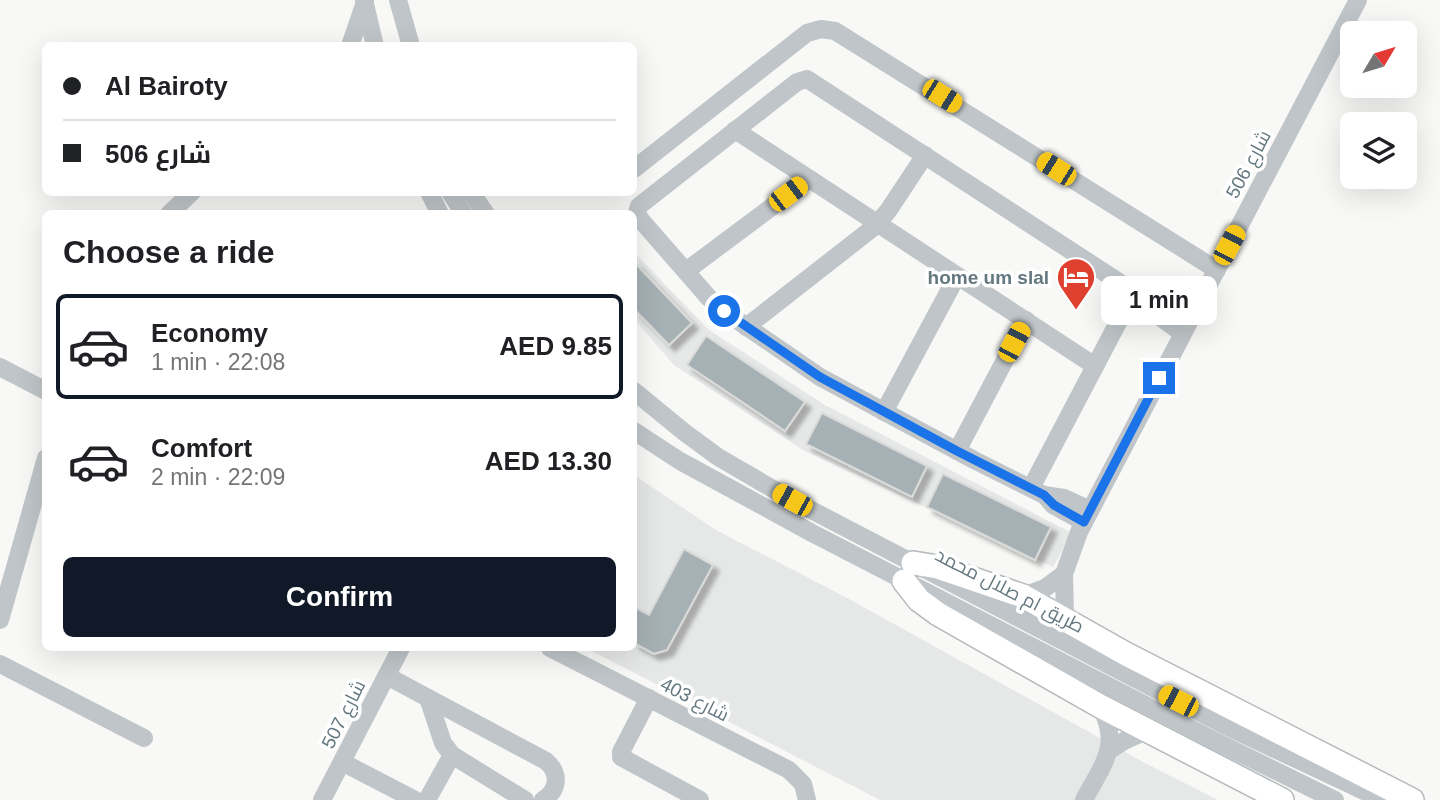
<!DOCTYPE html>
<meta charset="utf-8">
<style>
:root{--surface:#fff;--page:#f2f2f2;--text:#202124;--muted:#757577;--line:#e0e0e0;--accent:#111827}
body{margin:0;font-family:Arial,Cairo,sans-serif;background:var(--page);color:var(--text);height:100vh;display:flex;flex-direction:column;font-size:26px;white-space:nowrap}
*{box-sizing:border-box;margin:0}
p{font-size:23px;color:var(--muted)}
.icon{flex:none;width:38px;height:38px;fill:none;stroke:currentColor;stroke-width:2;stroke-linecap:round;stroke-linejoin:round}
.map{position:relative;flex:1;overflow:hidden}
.details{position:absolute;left:42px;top:210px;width:595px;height:441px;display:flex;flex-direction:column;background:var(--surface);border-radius:10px;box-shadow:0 7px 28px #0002}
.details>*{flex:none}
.banner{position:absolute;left:42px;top:42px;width:595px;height:154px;border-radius:10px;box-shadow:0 7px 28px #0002;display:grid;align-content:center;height:154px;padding:0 21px;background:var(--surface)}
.needle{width:46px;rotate:52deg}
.buttons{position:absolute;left:1340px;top:21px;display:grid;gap:14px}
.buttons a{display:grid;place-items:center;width:77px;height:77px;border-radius:10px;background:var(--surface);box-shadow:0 7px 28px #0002;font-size:35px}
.end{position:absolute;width:32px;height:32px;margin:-16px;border:9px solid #1a73e8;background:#fff;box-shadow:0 0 0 4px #fff}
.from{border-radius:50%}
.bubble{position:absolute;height:49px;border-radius:10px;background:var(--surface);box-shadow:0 7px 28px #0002;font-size:23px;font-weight:600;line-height:49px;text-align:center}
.car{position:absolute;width:21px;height:42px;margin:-21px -10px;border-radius:9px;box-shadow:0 0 5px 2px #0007;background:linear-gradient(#f5c518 24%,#345 0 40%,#f5c518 0 76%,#345 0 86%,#f5c518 0)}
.banner b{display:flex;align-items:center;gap:24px;height:66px;font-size:26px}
.banner b+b{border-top:2px solid var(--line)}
.banner i{width:18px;height:18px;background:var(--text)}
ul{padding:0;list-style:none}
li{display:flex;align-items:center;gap:21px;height:105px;margin:0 14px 10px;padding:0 7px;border:4px solid transparent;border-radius:10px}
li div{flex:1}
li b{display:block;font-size:26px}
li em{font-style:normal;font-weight:600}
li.active{border-color:var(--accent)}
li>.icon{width:63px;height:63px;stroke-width:1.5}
h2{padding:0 21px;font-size:32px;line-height:84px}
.cta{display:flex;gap:14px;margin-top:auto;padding:14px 21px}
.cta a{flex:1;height:80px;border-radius:10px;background:var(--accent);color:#fff;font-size:28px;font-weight:600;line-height:80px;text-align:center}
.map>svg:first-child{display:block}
</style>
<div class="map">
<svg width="1440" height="800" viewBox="0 0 1440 800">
<defs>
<filter id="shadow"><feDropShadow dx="6" dy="6" stdDeviation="2" flood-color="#0004"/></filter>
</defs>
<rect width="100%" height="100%" fill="#f8f8f6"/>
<g fill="#e6e8e7">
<path d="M634,252L709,330L825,405L1072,533L1053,567L803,450L674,365L634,319Z"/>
<path d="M634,475L716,530L849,599L1145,763L1218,800H880L586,648H634Z"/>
</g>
<g fill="#a6b1b5" stroke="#dadad8" stroke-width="2" filter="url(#shadow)">
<path d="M634,262L692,323L669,345L634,309Z"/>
<path d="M706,336L805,402L785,431L687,365Z"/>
<path d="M822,413L927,466L912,497L806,444Z"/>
<path d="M943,474L1051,527L1035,560L927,507Z"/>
<path d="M684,549L713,565L667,650L654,654L634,643V607L649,615Z"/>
</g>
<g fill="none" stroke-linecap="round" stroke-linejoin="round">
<g stroke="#b3b9bc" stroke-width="26">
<g id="major">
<path d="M913,563L938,567L1023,596L1126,654L1412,800"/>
<path d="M904,581L919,600L938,614L1100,706L1282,800"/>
</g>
</g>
<g stroke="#bfc5c8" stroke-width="18">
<path d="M364,0L375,46"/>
<path d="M398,0L411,46"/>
<path d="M350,46L365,2"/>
<path d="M735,130L1095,366"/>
<path d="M634,169L807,33L821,29L835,31L1217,270"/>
<path d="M429,192L440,214"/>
<path d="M450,192L464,214"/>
<path d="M471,192L486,214"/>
<path d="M169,214L192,192"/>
<path d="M686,271L809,179"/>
<path d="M1142,297L1150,310L1182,333"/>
<path d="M746,327L874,227L888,211L925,155"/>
<path d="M0,367L46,391"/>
<path d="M634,391L684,432L718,457L792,500L1226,726L1383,800"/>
<path d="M884,412L957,276"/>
<path d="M634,431L680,461L812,533L1219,743L1335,800"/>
<path d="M957,451L1026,320"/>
<path d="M1031,488L1134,292"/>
<path d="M1047,498L1053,505L1084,522"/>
<path d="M1090,510L1064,498L1044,495L974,460L820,377L724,311L709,298L640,219L637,213L639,206L797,82L807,79L1142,297L1155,299L1190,318"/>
<path d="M1023,596L1045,588L1064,574"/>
<path d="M1065,617L1064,574L1079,532L1358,0"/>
<path d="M0,620L46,458"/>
<path d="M550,648L789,770L803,784L807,800"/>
<path d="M0,664L144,738"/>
<path d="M387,676L546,761C560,773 559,790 543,800"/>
<path d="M428,698L443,743L452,755L525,800"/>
<path d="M649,698L621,752V757L700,800"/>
<path d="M1110,750L1124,741L1146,731"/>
<path d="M342,762L415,800"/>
<path d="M322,800L401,648"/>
<path d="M427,800L452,755"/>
<path d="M1084,800C1102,765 1122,746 1100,706"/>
</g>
<use href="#major" stroke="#fff" stroke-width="23"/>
</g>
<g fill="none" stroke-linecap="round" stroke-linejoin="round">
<path stroke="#1a73e8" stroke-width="9" d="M724,311L820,377L957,451L1044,495L1054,505L1084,522L1159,378"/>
</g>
<defs>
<g id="hotel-pin" transform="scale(2.0125)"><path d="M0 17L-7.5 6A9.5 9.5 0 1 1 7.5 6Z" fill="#df402f" stroke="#fff"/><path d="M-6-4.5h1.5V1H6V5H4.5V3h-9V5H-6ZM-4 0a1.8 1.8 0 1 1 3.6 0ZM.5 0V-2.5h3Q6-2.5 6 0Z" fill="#fff"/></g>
</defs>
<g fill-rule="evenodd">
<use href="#hotel-pin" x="1076" y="277"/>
</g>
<g text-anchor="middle" stroke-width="7" stroke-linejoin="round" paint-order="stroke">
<g font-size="19" fill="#647880" stroke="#fff">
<text transform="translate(1248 164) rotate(-62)" y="7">شارع 506</text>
<text transform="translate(1010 590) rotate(27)" y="7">طريق ام صلال محمد</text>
<text transform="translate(695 699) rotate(27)" y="7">شارع 403</text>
<text transform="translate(343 714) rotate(-63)" y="7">شارع 507</text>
</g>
<g font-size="19" font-weight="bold" fill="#647880" stroke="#fff" text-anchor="end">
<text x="1049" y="284">home um slal</text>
</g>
</g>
</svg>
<div class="buttons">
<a><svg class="needle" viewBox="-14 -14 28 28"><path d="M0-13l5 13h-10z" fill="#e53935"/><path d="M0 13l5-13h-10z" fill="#757577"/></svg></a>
<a><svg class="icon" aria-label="layers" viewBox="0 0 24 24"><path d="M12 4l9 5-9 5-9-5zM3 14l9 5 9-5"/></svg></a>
</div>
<i class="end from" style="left:724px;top:311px"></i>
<i class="end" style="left:1159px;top:378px"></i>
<div class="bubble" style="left:1101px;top:276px;width:116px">1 min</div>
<i class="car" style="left:942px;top:96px;rotate:122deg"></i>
<i class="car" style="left:1056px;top:169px;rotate:302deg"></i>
<i class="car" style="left:788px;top:194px;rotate:53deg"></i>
<i class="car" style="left:1229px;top:245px;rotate:28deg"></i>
<i class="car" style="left:1014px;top:342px;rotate:28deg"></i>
<i class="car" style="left:792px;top:500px;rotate:299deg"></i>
<i class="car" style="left:1178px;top:701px;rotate:297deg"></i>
<div class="banner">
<b><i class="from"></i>Al Bairoty</b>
<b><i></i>شارع 506</b>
</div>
<section class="details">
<h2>Choose a ride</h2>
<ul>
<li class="active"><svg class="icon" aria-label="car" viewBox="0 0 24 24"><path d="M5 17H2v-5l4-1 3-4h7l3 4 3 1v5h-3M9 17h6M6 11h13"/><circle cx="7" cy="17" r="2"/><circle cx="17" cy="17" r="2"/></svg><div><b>Economy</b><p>1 min · 22:08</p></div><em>AED 9.85</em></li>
<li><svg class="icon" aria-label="car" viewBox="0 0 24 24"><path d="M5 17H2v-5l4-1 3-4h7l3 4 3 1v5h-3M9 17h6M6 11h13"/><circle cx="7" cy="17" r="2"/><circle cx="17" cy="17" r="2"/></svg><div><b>Comfort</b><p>2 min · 22:09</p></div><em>AED 13.30</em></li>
</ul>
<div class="cta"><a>Confirm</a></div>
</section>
</div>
